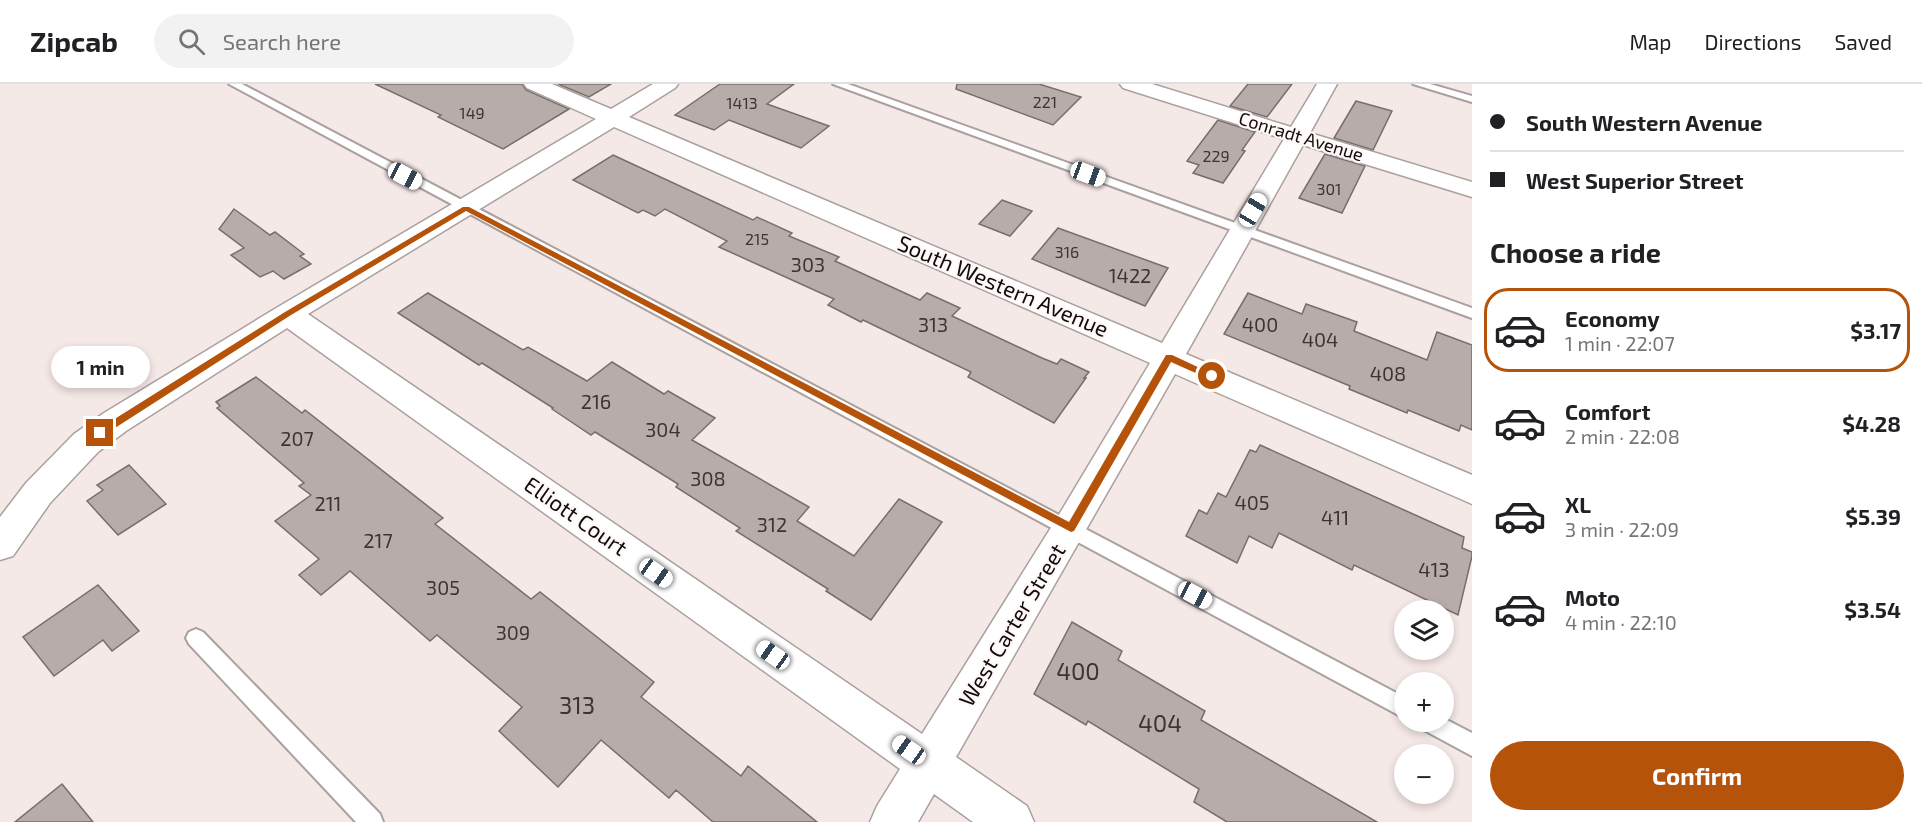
<!DOCTYPE html>
<meta charset="utf-8">
<style>
:root{--surface:#fff;--page:#f2f2f2;--text:#202124;--muted:#757577;--line:#e0e0e0;--accent:#b45309}
body{margin:0;font-family:"Exo 2",sans-serif;background:var(--page);color:var(--text);height:100vh;display:flex;flex-direction:column;font-size:22px;white-space:nowrap}
*{box-sizing:border-box;margin:0}
p{font-size:20px;color:var(--muted)}
.icon{flex:none;width:33px;height:33px;fill:none;stroke:currentColor;stroke-width:2;stroke-linecap:round;stroke-linejoin:round}
.map{position:relative;flex:1;overflow:hidden}
.details{display:flex;flex-direction:column;background:var(--surface);width:450px}
.details>*{flex:none}
.hud{display:grid;align-content:center;height:132px;padding:0 18px;background:var(--surface)}
.controls{position:absolute;left:1394px;top:516px;display:grid;gap:12px}
.controls a{display:grid;place-items:center;width:60px;height:60px;border-radius:50%;background:var(--surface);box-shadow:0 3px 9px #0003;font-size:30px}
.end{position:absolute;width:27px;height:27px;margin:-14px;border:8px solid #b45309;background:#fff;box-shadow:0 0 0 3px #fff}
.from{border-radius:50%}
.bubble{position:absolute;height:42px;border-radius:21px;background:var(--surface);box-shadow:0 3px 9px #0003;font-size:20px;font-weight:700;line-height:42px;text-align:center}
.car{position:absolute;width:18px;height:36px;margin:-18px -9px;border-radius:8px;box-shadow:0 0 4px 2px #0007;background:linear-gradient(#fff 24%,#345 0 40%,#fff 0 76%,#345 0 86%,#fff 0)}
.hud b{display:flex;align-items:center;gap:21px;height:57px;font-size:22px}
.hud b+b{border-top:2px solid var(--line)}
.hud i{width:15px;height:15px;background:var(--text)}
ul{padding:0;list-style:none}
li{display:flex;align-items:center;gap:18px;height:84px;margin:0 12px 9px;padding:0 6px;border:3px solid transparent;border-radius:24px}
li div{flex:1}
li b{display:block;font-size:22px}
li em{font-style:normal;font-weight:700}
li.active{border-color:var(--accent)}
li>.icon{width:54px;height:54px;stroke-width:1.5}
h2{padding:0 18px;font-size:27px;line-height:72px}
.cta{display:flex;gap:12px;margin-top:auto;padding:12px 18px}
.cta a{flex:1;height:69px;border-radius:36px;background:var(--accent);color:#fff;font-size:24px;font-weight:700;line-height:69px;text-align:center}
header{display:flex;align-items:center;gap:36px;box-sizing:border-box;height:84px;padding:0 30px;background:var(--surface);border-bottom:2px solid var(--line)}
header strong{font-size:28px}
nav{display:flex;gap:33px;margin-inline-start:auto;font-size:21px}
.search{width:420px;height:54px;background:var(--page);display:flex;align-items:center;gap:15px;box-sizing:border-box;padding:0 21px;border-radius:33px;color:var(--muted);font-size:22px}
main{display:flex;flex:1;min-height:0}
.map>svg:first-child{display:block}
</style>
<header>
<strong>Zipcab</strong>
<div class="search"><svg class="icon" aria-label="search" viewBox="0 0 24 24"><circle cx="10" cy="10" r="6"/><path d="M15 15l6 6"/></svg>Search here</div>
<nav><a>Map</a><a>Directions</a><a>Saved</a></nav>
</header>
<main>
<div class="map">
<svg width="1472" height="738" viewBox="0 0 1472 738">
<rect width="100%" height="100%" fill="#f5e9e7"/>
<g fill="#b7acaa" stroke="#776e6c" stroke-width="1.5">
<path d="M375,0H522L526,6L569,25L503,65L438,33L441,31Z"/>
<path d="M558,0H611L589,13Z"/>
<path d="M720,0H794L767,20L829,42L801,64L729,36L714,46L675,31Z"/>
<path d="M957,0H1039L1081,13L1053,41L956,5Z"/>
<path d="M1248,0H1292L1267,33L1230,22Z"/>
<path d="M1356,17L1392,27L1373,66L1334,54Z"/>
<path d="M1218,36L1255,48L1242,66L1245,67L1223,99L1193,89L1199,81L1187,77Z"/>
<path d="M1325,70L1365,82L1342,129L1299,114Z"/>
<path d="M613,71L753,136L757,133L792,149L789,152L839,173L835,177L920,216L927,209L960,224L952,232L1042,274L1057,280L1061,275L1089,288L1084,294H1086L1054,339L968,293L971,288L863,236L861,238L828,221L834,215L719,163L727,157L665,125L655,132L643,126L638,129L573,96Z"/>
<path d="M1002,116L1032,127L1010,152L979,140Z"/>
<path d="M234,125L270,151L275,148L304,170L300,172L311,180L284,195L273,187L260,193L231,171L244,164L219,145Z"/>
<path d="M1058,144L1168,184L1145,222L1032,175Z"/>
<path d="M428,209L523,266L528,263L587,297L612,278L664,310L668,307L715,334L692,356L809,423L797,437L854,472L899,415L942,438L871,536L826,507L828,505L736,447L740,444L676,403L678,400L595,348L591,351L552,325L553,324L482,279L479,281L398,229Z"/>
<path d="M1248,209L1302,230L1306,220L1357,238L1354,247L1427,276L1437,248L1472,261V346L1461,341L1459,347L1408,326L1407,329L1349,305L1350,302L1224,250Z"/>
<path d="M256,293L302,329L305,326L443,434L435,440L531,515L540,508L654,598L641,613L741,692L748,682L817,738H713L676,706L669,714L601,656L558,703L499,647L522,623L437,551L430,557L350,487L321,511L299,491L319,475L275,437L311,411L299,402L304,399L217,324L220,322L216,318Z"/>
<path d="M1260,361L1464,453L1462,464L1472,468V472L1458,531L1354,481L1352,486L1279,449L1272,464L1249,452L1237,479L1186,452L1199,426L1207,430L1218,409L1226,413L1250,366L1256,368Z"/>
<path d="M129,381L166,420L118,451L87,417L103,406L97,401Z"/>
<path d="M98,501L139,547L112,567L103,556L54,592L23,553Z"/>
<path d="M1072,538L1122,567L1118,576L1205,627L1201,636L1377,738H1227L1194,718L1199,705L1088,637L1086,641L1034,610Z"/>
<path d="M62,700L93,738H15Z"/>
</g>
<g fill="none" stroke-linecap="round" stroke-linejoin="round">
<g stroke="#aaa09e" stroke-width="4">
<g id="lane">
<path d="M229,0H242L1404,613V634Z"/>
<path d="M833,0H848L1472,224V234Z"/>
<path d="M1413,0H1430L1472,12V18Z"/>
<path d="M196,545L203,548L380,730L383,738H356L189,560L186,554L189,548Z"/>
<path d="M1443,634L1472,649V672L1422,645L1419,638H1443Z"/>
</g>
</g>
<g stroke="#aaa09e" stroke-width="3">
<path id="street" d="M524,0H552L611,25L653,0H678L675,4L629,33L1162,259L1284,55L1123,4L1120,0H1152L1291,43L1317,0H1337L1310,49L1472,98V113L1303,61L1186,270L1472,391V420L1175,290L956,673L1027,722L1034,738H973L934,710L918,738H870L877,722L900,685L287,244L126,347L98,368L50,419L13,472L0,476V433L26,399L74,350L104,329L278,223L596,35L527,4ZM614,43L1150,279L1057,434L922,650L308,230Z"/>
</g>
<use href="#lane" fill="#fff" fill-rule="evenodd"/>
<use href="#street" fill="#fff" fill-rule="evenodd"/>
</g>
<path fill="#b45309" d="M463,123H469L1069,438L1166,271H1172L1217,292L1212,296L1209,295L1171,278L1074,447L1071,448L466,127L291,231L104,351H97V346L285,228Z"/>
<g text-anchor="middle" stroke-width="4.5" stroke-linejoin="round" paint-order="stroke">
<g font-size="16" fill="#3a3534">
<text x="1045" y="24">221</text>
<text x="742" y="25">1413</text>
<text x="472" y="35">149</text>
<text x="1216" y="78">229</text>
<text x="1329" y="111">301</text>
<text x="757" y="161">215</text>
<text x="1067" y="174">316</text>
</g>
<g font-size="18" fill="#100d0c" stroke="#fff8f7">
<text transform="translate(1301 53) rotate(17)" y="6">Conradt Avenue</text>
</g>
<g font-size="20" fill="#3a3534">
<text x="808" y="188">303</text>
<text x="1130" y="199">1422</text>
<text x="933" y="248">313</text>
<text x="1260" y="248">400</text>
<text x="1320" y="263">404</text>
<text x="1388" y="297">408</text>
<text x="596" y="325">216</text>
<text x="663" y="353">304</text>
<text x="297" y="362">207</text>
<text x="708" y="402">308</text>
<text x="1252" y="426">405</text>
<text x="328" y="427">211</text>
<text x="1335" y="441">411</text>
<text x="772" y="448">312</text>
<text x="378" y="464">217</text>
<text x="1434" y="493">413</text>
<text x="443" y="511">305</text>
<text x="513" y="556">309</text>
</g>
<g font-size="22" fill="#100d0c" stroke="#fff8f7">
<text transform="translate(1003 202) rotate(23)" y="8">South Western Avenue</text>
<text transform="translate(576 432) rotate(35)" y="8">Elliott Court</text>
<text transform="translate(1012 541) rotate(-59)" y="8">West Carter Street</text>
</g>
<g font-size="24" fill="#3a3534">
<text x="1078" y="596">400</text>
<text x="577" y="630">313</text>
<text x="1160" y="648">404</text>
</g>
</g>
</svg>
<div class="controls">
<a><svg class="icon" aria-label="layers" viewBox="0 0 24 24"><path d="M12 4l9 5-9 5-9-5zM3 14l9 5 9-5"/></svg></a>
<a>+</a>
<a>−</a>
</div>
<i class="end from" style="left:1212px;top:292px"></i>
<i class="end" style="left:100px;top:349px"></i>
<div class="bubble" style="left:51px;top:262px;width:99px">1 min</div>
<i class="car" style="left:1088px;top:90px;rotate:110deg"></i>
<i class="car" style="left:405px;top:92px;rotate:118deg"></i>
<i class="car" style="left:1253px;top:126px;rotate:31deg"></i>
<i class="car" style="left:656px;top:489px;rotate:125deg"></i>
<i class="car" style="left:1195px;top:511px;rotate:118deg"></i>
<i class="car" style="left:773px;top:571px;rotate:305deg"></i>
<i class="car" style="left:909px;top:666px;rotate:305deg"></i>
</div>
<section class="details">
<div class="hud">
<b><i class="from"></i>South Western Avenue</b>
<b><i></i>West Superior Street</b>
</div>
<h2>Choose a ride</h2>
<ul>
<li class="active"><svg class="icon" aria-label="car" viewBox="0 0 24 24"><path d="M5 17H2v-5l4-1 3-4h7l3 4 3 1v5h-3M9 17h6M6 11h13"/><circle cx="7" cy="17" r="2"/><circle cx="17" cy="17" r="2"/></svg><div><b>Economy</b><p>1 min · 22:07</p></div><em>$3.17</em></li>
<li><svg class="icon" aria-label="car" viewBox="0 0 24 24"><path d="M5 17H2v-5l4-1 3-4h7l3 4 3 1v5h-3M9 17h6M6 11h13"/><circle cx="7" cy="17" r="2"/><circle cx="17" cy="17" r="2"/></svg><div><b>Comfort</b><p>2 min · 22:08</p></div><em>$4.28</em></li>
<li><svg class="icon" aria-label="car" viewBox="0 0 24 24"><path d="M5 17H2v-5l4-1 3-4h7l3 4 3 1v5h-3M9 17h6M6 11h13"/><circle cx="7" cy="17" r="2"/><circle cx="17" cy="17" r="2"/></svg><div><b>XL</b><p>3 min · 22:09</p></div><em>$5.39</em></li>
<li><svg class="icon" aria-label="car" viewBox="0 0 24 24"><path d="M5 17H2v-5l4-1 3-4h7l3 4 3 1v5h-3M9 17h6M6 11h13"/><circle cx="7" cy="17" r="2"/><circle cx="17" cy="17" r="2"/></svg><div><b>Moto</b><p>4 min · 22:10</p></div><em>$3.54</em></li>
</ul>
<div class="cta"><a>Confirm</a></div>
</section>
</main>
